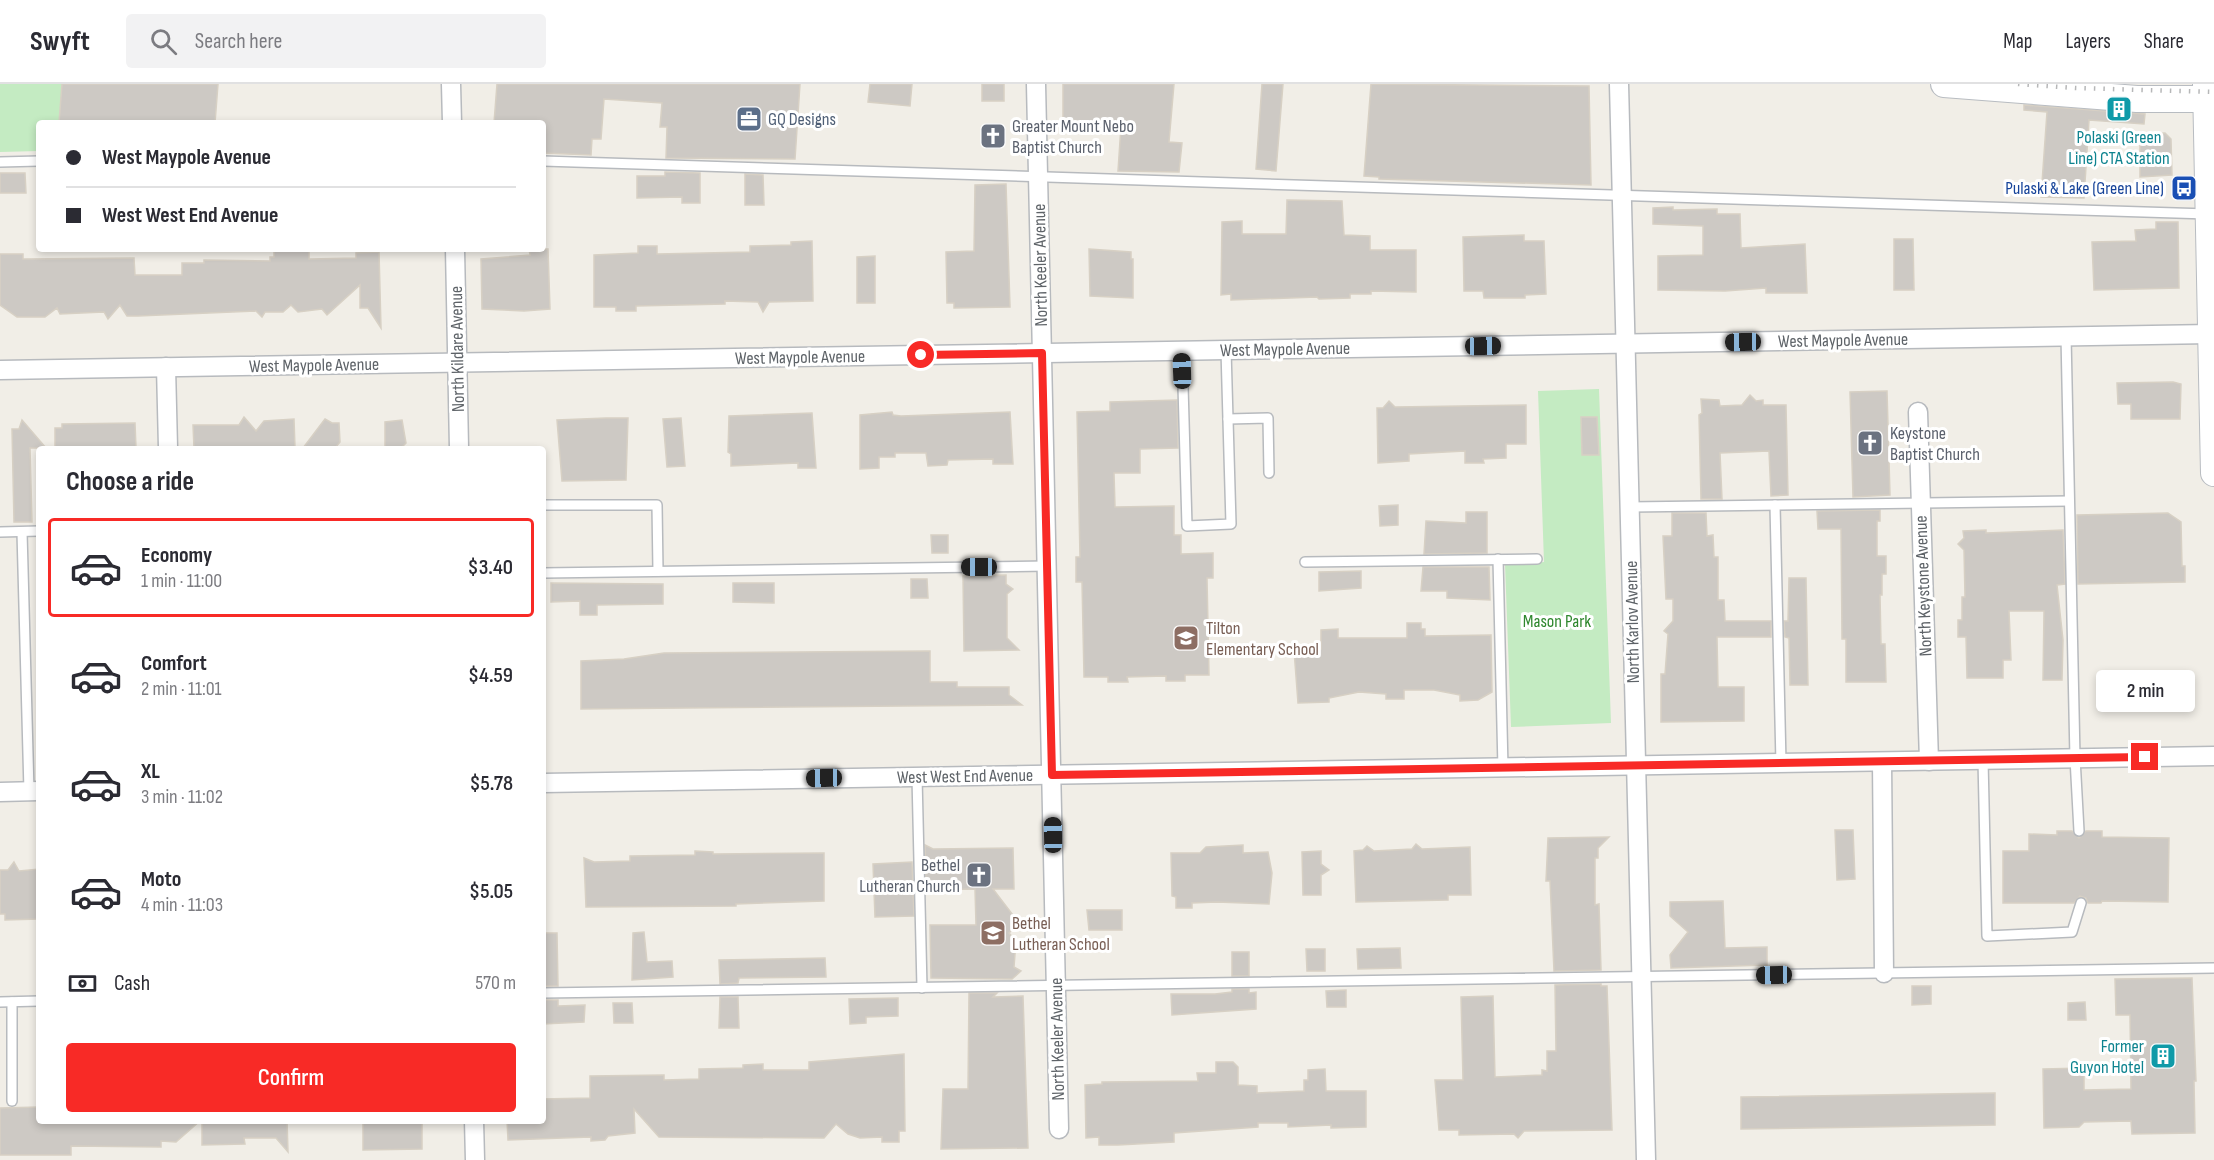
<!DOCTYPE html>
<meta charset="utf-8">
<style>
:root{--surface:#fff;--page:#f2f2f3;--text:#2b2b33;--muted:#7c7c81;--line:#e1e1e2;--accent:#f82a26}
body{margin:0;font-family:"Sofia Sans Condensed",sans-serif;background:var(--page);color:var(--text);height:100vh;display:flex;flex-direction:column;font-size:22px;white-space:nowrap}
*{box-sizing:border-box;margin:0}
p{font-size:20px;color:var(--muted)}
.icon{flex:none;width:33px;height:33px;fill:none;stroke:currentColor;stroke-width:2;stroke-linecap:round;stroke-linejoin:round}
.map{position:relative;flex:1;overflow:hidden}
.panel{position:absolute;left:36px;top:362px;width:510px;height:678px;display:flex;flex-direction:column;background:var(--surface);border-radius:6px;box-shadow:0 3px 9px #0003}
.panel>*{flex:none}
.banner{position:absolute;left:36px;top:36px;width:510px;height:132px;border-radius:6px;box-shadow:0 3px 9px #0003;display:grid;align-content:center;height:132px;padding:0 30px;background:var(--surface)}
.end{position:absolute;width:27px;height:27px;margin:-14px;border:8px solid #f82a26;background:#fff;box-shadow:0 0 0 3px #fff}
.from{border-radius:50%}
.bubble{position:absolute;height:42px;border-radius:6px;background:var(--surface);box-shadow:0 3px 9px #0003;font-size:20px;font-weight:600;line-height:42px;text-align:center}
.car{position:absolute;width:18px;height:36px;margin:-18px -9px;border-radius:8px;box-shadow:0 0 4px 2px #0007;background:linear-gradient(#222 24%,#8ab4d8 0 40%,#222 0 76%,#8ab4d8 0 86%,#222 0)}
.banner b{display:flex;align-items:center;gap:21px;height:57px;font-size:22px}
.banner b+b{border-top:2px solid var(--line)}
.banner i{width:15px;height:15px;background:var(--text)}
ul{padding:0;list-style:none}
li{display:flex;align-items:center;gap:18px;height:99px;margin:0 12px 9px;padding:0 18px;border:3px solid transparent;border-radius:6px}
li div{flex:1}
li b{display:block;font-size:22px}
li em{font-style:normal;font-weight:600}
li.selected{border-color:var(--accent)}
li>.icon{width:54px;height:54px;stroke-width:1.5}
h2{padding:0 30px;font-size:27px;line-height:72px}
.pay{display:flex;align-items:center;gap:15px;height:66px;padding:0 30px;font-size:22px}
.pay p{margin-inline-start:auto}
.button{display:flex;gap:12px;margin-top:auto;padding:12px 30px}
.button a{flex:1;height:69px;border-radius:6px;background:var(--accent);color:#fff;font-size:24px;font-weight:600;line-height:69px;text-align:center}
header{display:flex;align-items:center;gap:36px;box-sizing:border-box;height:84px;padding:0 30px;background:var(--surface);border-bottom:2px solid var(--line)}
header strong{font-size:28px}
nav{display:flex;gap:33px;margin-inline-start:auto;font-size:21px}
.search{width:420px;height:54px;background:var(--page);display:flex;align-items:center;gap:15px;box-sizing:border-box;padding:0 21px;border-radius:6px;color:var(--muted);font-size:22px}
.map>svg:first-child{display:block}
</style>
<header>
<strong>Swyft</strong>
<div class="search"><svg class="icon" aria-label="search" viewBox="0 0 24 24"><circle cx="10" cy="10" r="6"/><path d="M15 15l6 6"/></svg>Search here</div>
<nav><a>Map</a><a>Layers</a><a>Share</a></nav>
</header>
<div class="map">
<svg width="2214" height="1076" viewBox="0 0 2214 1076">
<rect width="100%" height="100%" fill="#f1eee7"/>
<g fill="#c4ebc2">
<path d="M0,0H62L59,39H39V67L0,68Z"/>
<path d="M1599,305L1611,639L1511,643L1505,480L1544,478L1538,307Z"/>
</g>
<g fill="#cdc9c4" stroke="#d7d0c4" stroke-width="1.5">
<path d="M62,0H218L215,39H59Z"/>
<path d="M497,0H800L795,75L666,74L667,43H660L662,19L604,15L601,55H592L591,71L543,69V39H494Z"/>
<path d="M870,0H912L910,22L868,18Z"/>
<rect x="982" y="0" width="22" height="17"/>
<path d="M1063,0H1174L1169,58L1182,59L1179,88L1118,87L1121,42L1063,35Z"/>
<path d="M1262,0H1283L1276,87L1256,85Z"/>
<path d="M1371,0L1589,2L1591,101L1379,95V93L1364,92Z"/>
<path d="M2024,21L2145,30L2144,40L2089,36L2084,114L2041,113L2047,28L2024,26Z"/>
<path d="M2165,49L2171,55L2172,91L2140,93V50Z"/>
<path d="M665,88L700,89V119H682V113L637,114V92H665Z"/>
<path d="M0,89H25L26,109H0Z"/>
<path d="M745,90L763,91L764,121H745Z"/>
<path d="M1006,100L1010,223L954,224V219H947L946,168L974,167L975,101Z"/>
<path d="M1287,116L1342,117L1344,151L1370,152V166H1416V208L1371,207V210H1350V214L1319,215L1317,213L1231,216V210L1221,211L1222,138L1242,137V150H1286Z"/>
<path d="M1673,123V126L1717,125V130H1740L1741,164L1805,160L1807,209H1766V204L1725,207L1658,206V172L1703,171V142L1653,140V124Z"/>
<path d="M2156,138H2178L2179,204L2094,206L2092,158L2136,157L2135,146L2156,145Z"/>
<path d="M1524,151V157H1544L1546,210L1525,211V214H1484L1483,207H1464L1463,153Z"/>
<path d="M1894,155H1913L1914,206H1894Z"/>
<path d="M812,157L813,217L769,218L763,228L758,218L725,217V220L636,222V227H616V223H594V171L638,169V162H657V170L750,168V162L791,161V158Z"/>
<path d="M274,165H309V175L356,174V169L379,168L381,244L368,224H360V201L327,231L322,225L298,228L291,221L283,228H265L262,233L256,227L138,232H127L120,221L108,235L104,228L60,230L57,224L45,233H17L0,221V170H23V175L134,174L135,191H182V179H204V176L270,177V173H274Z"/>
<path d="M529,165H548L550,225L524,227L482,225L481,175L530,171Z"/>
<path d="M1089,165L1131,168V175H1133V214L1090,212Z"/>
<path d="M875,172V219H857V173Z"/>
<path d="M2173,298L2181,300L2180,335H2131V320H2118L2117,299Z"/>
<path d="M1887,307L1890,411L1853,413L1850,308Z"/>
<path d="M1750,311L1756,317L1763,316V321H1786L1788,411L1771,412L1769,367L1720,369L1722,415H1701L1699,331L1702,329L1701,315L1719,316L1720,322L1742,321Z"/>
<path d="M1177,316L1178,364L1140,365V389H1114L1115,423L1174,422V451H1181V470L1213,469V494H1207L1209,591H1185V597H1166V592L1127,593L1128,598H1108V593H1084L1082,498H1076V473H1080L1077,328L1110,327V318Z"/>
<path d="M1389,317L1395,323L1526,321V360H1506V374L1483,375L1484,379H1465V367L1409,370V377L1378,379L1377,324H1383Z"/>
<path d="M892,328L893,331L901,332L1010,328L1013,380H993V375L948,376L947,381L928,382L926,369H895V373H879V384L860,385V331Z"/>
<path d="M812,329L816,384H798V379L731,382V370L728,368L729,332Z"/>
<path d="M244,333L256,347L264,337L294,335L295,364H194L193,341H239Z"/>
<path d="M1581,333H1597L1599,371H1582Z"/>
<path d="M606,334H628L626,396L562,397L557,336Z"/>
<path d="M681,334L685,382L667,383L663,335Z"/>
<path d="M325,335L332,339H339L340,358L335,364H303Z"/>
<path d="M22,336L46,364H30L32,438H14L12,345H19Z"/>
<path d="M402,336L406,359L401,364H385V338Z"/>
<path d="M135,339L136,364H55V344H62V340Z"/>
<path d="M1398,421V441L1380,442L1379,422Z"/>
<path d="M1880,426V437H1877V472H1886V490H1882V511H1880L1881,560H1885L1886,598H1846V555H1842L1841,445H1818L1817,427Z"/>
<path d="M1466,428H1487V469L1424,470L1426,437L1466,439Z"/>
<path d="M1672,429H1706L1707,452L1713,451L1714,473H1718V516H1724L1725,537H1771V553H1717L1718,603H1744V637L1661,638V590H1665L1668,550L1664,547L1673,537V515H1666L1663,452H1672Z"/>
<path d="M2168,429L2181,438L2182,482H2185V498L2078,500L2077,431Z"/>
<path d="M1986,446V449L2063,446L2065,500L2057,501L2063,556L2062,596H2043L2044,527H2009L2011,576H2003V594H1967L1966,553H1958V536H1962V513H1965L1964,466L1958,460L1964,454L1963,447Z"/>
<path d="M931,451H948V469H932Z"/>
<path d="M1423,483H1489L1490,516L1447,514V507H1421Z"/>
<path d="M1361,487V504L1319,507V488Z"/>
<path d="M1006,491V500L1013,505L1007,510V554L1019,566L964,567L963,492Z"/>
<path d="M1789,494H1806L1808,601H1790L1789,554L1785,553L1784,537H1788Z"/>
<path d="M911,495H927L928,514H911Z"/>
<path d="M551,499L663,500V520L597,521V531H580V517L551,518Z"/>
<path d="M733,499H774V519L733,518Z"/>
<path d="M1407,539H1421V545H1425V552L1491,551L1492,608L1478,616L1460,617V611L1434,606H1404V615H1386V610L1359,608L1329,614V618L1298,619L1294,566L1321,565V546L1338,545V554H1407Z"/>
<path d="M930,567V598H957V603H1009V611L1022,621L581,625V577L624,575L664,569Z"/>
<path d="M1835,746H1853L1855,795L1837,796Z"/>
<path d="M2057,747H2072L2079,754L2086,747H2102V753L2169,754L2168,818L2102,817L2101,819H2088L2086,814L2080,812L2074,819H2003V767H2029V750L2057,751Z"/>
<path d="M1609,753L1598,764V774H1595V821L1599,820L1601,886L1554,887L1550,797H1546L1548,754Z"/>
<path d="M1416,760L1422,765L1470,763L1471,811H1448V816L1356,818L1354,767L1363,766L1367,762L1374,767L1412,765Z"/>
<path d="M925,761L933,765L1013,764L1014,805H993L1016,835L1017,841L1009,849L1016,857L1014,883L1021,887L1012,895L931,894L930,841H976L975,805L926,806Z"/>
<path d="M1243,761V769L1268,768L1272,789L1269,820L1217,818L1192,819V824H1176V813L1172,812L1171,769H1200L1206,763Z"/>
<path d="M695,767L713,768V770L824,769V817L736,820V822L586,823L584,774L594,778L630,777V772L695,771Z"/>
<path d="M1321,767V780L1329,786L1321,791V811H1303L1302,768Z"/>
<path d="M14,778L19,787L39,785V835L5,836V830H0V786H8Z"/>
<path d="M912,778L914,832L875,833L873,780Z"/>
<path d="M1723,817L1725,864L1767,863V881L1671,884L1670,871L1688,848L1670,832V818Z"/>
<path d="M1087,826H1122V846H1089Z"/>
<path d="M644,848L647,878L672,877L673,893L632,896L633,849Z"/>
<path d="M543,849H557L558,902H543Z"/>
<path d="M1400,864L1401,884L1358,885L1357,865Z"/>
<path d="M1306,865H1325V887H1307Z"/>
<rect x="1232" y="868" width="17" height="24"/>
<path d="M825,874L826,893L739,894L738,899L720,900L719,876Z"/>
<path d="M2192,894L2196,997H2194L2195,1049L2132,1050L2131,1037L2084,1038L2079,1043L2044,1044L2043,985L2084,984V1006L2131,1005L2130,931H2116L2115,895Z"/>
<path d="M1601,900V902H1607L1612,1046L1524,1047L1518,1054L1514,1050L1459,1051V1046H1439L1435,996H1463L1461,913L1493,912L1495,993L1542,991V986L1547,987V967H1556L1555,901Z"/>
<path d="M1912,902H1931V920L1912,921Z"/>
<path d="M1232,905H1249V909L1256,908V925L1172,931L1171,910H1215L1232,908Z"/>
<path d="M1346,906V923H1327L1326,907Z"/>
<path d="M969,909H997L993,913L1023,912L1028,1064L941,1065L943,1005H968Z"/>
<path d="M720,913H738L739,944H719Z"/>
<path d="M898,914V932L866,933V939L850,940L849,915Z"/>
<path d="M543,916H558V922L585,921L584,938L543,940Z"/>
<path d="M2085,918L2086,936H2068V919Z"/>
<path d="M613,919H632L633,939H614Z"/>
<path d="M904,970L905,1047H899V1058H882V1053L860,1054L848,1050L836,1040L824,1054L659,1053L634,1025L635,1049L608,1052L605,1056L591,1057V1053L508,1056L507,1036H543V1015L590,1014V992L664,991V996L699,995V985L743,984V981L763,980V986H809V978Z"/>
<path d="M1216,978H1233L1238,983V1001L1257,1002V1009L1304,1007V996H1308V986L1325,985L1326,1007H1366V1043L1331,1044V1041L1288,1043V1039H1258V1043L1174,1049V1058L1118,1061H1099V1053L1086,1054L1085,1001L1102,1000V998L1198,997L1197,989H1216Z"/>
<path d="M1995,1009V1041L1741,1045V1013Z"/>
<path d="M39,1023V1036H201L176,1058L161,1057V1063L71,1062V1071H0V1024Z"/>
<path d="M202,1036H287L288,1068L276,1054H244L245,1060L202,1061Z"/>
<path d="M363,1036H422V1065L363,1066Z"/>
</g>
<g fill="none" stroke-linecap="round" stroke-linejoin="round">
<g stroke="#b7babe" stroke-width="12">
<g id="service">
<path d="M543,77L2208,130"/>
<path d="M0,78L39,77"/>
<path d="M2066,252L2075,674L2079,747"/>
<path d="M1182,267L1187,442L1231,440L1226,266"/>
<path d="M1228,335L1268,334L1269,389"/>
<path d="M543,421H657L658,487"/>
<path d="M1775,421L1781,679"/>
<path d="M1630,423L2069,417"/>
<path d="M0,448L39,447"/>
<path d="M22,448L29,707"/>
<path d="M1498,475L1503,684"/>
<path d="M1305,478L1537,475"/>
<path d="M543,489L1047,482"/>
<path d="M1983,676L1987,852L2072,848L2081,819"/>
<path d="M917,693L922,904"/>
<path d="M543,909L2214,884"/>
<path d="M0,918L39,917"/>
<path d="M12,918V1017"/>
</g>
</g>
<g stroke="#b7babe" stroke-width="21">
<g id="minor">
<path d="M451,0L452,39"/>
<path d="M1036,0L1059,1045"/>
<path d="M1619,0L1646,1076"/>
<path d="M455,165L459,364"/>
<path d="M166,283L168,364"/>
<path d="M0,286L2211,250"/>
<path d="M1918,328L1929,677"/>
<path d="M1882,678L1884,889"/>
<path d="M543,699L2214,672"/>
<path d="M0,708L39,707"/>
<path d="M474,1036L475,1076"/>
</g>
</g>
<g stroke="#b8bcc1" stroke-width="28">
<g id="secondary">
<path d="M1944,0L2137,15H2206"/>
<path d="M2206,0L2214,389"/>
</g>
</g>
<use href="#service" stroke="#fff" stroke-width="9"/>
<use href="#minor" stroke="#fff" stroke-width="18"/>
<use href="#secondary" stroke="#fff" stroke-width="26"/>
<path stroke="#b6b7b8" stroke-width="4.5" stroke-dasharray="1.5 8" stroke-linecap="butt" d="M2018,0L2075,4L2214,8"/>
</g>
<g fill="none" stroke-linecap="round" stroke-linejoin="round">
<path stroke="#f82a26" stroke-width="8" d="M921,271L1042,269L1052,691L2145,673"/>
</g>
<defs>
<g id="building-square" transform="scale(1.35)"><rect x="-9" y="-9" width="18" height="18" rx="4" fill="#0f9aa8" stroke="#fff"/><path d="M-4-6H4V6H1V3H-1V6H-4ZM-2.5-4.3h1.7v1.8h-1.7ZM.8-4.3h1.7v1.8H.8ZM-2.5-1h1.7V.8h-1.7ZM.8-1h1.7V.8H.8Z" fill="#fff"/></g>
<g id="office-square" transform="scale(1.35)"><rect x="-9" y="-9" width="18" height="18" rx="4" fill="#5c6f8a" stroke="#fff"/><path d="M-6-3h4V-5.5h4V-3h4V5H-6ZM-1-4.5V-3h2v-1.5ZM-6 0V1H6V0Z" fill="#fff"/></g>
<g id="church-square" transform="scale(1.35)"><rect x="-9" y="-9" width="18" height="18" rx="4" fill="#6b7280" stroke="#fff"/><path d="M-1.2-6h2.4v3.5h3.3v2.4h-3.3V6h-2.4V-.1h-3.3v-2.4h3.3Z" fill="#fff"/></g>
<g id="bus-square" transform="scale(1.35)"><rect x="-9" y="-9" width="18" height="18" rx="4" fill="#1a4fb4" stroke="#fff"/><path d="M-5-6H5V4H4V6H2V4H-2V6H-4V4H-5ZM-3.5-4V0h7V-4ZM-3.5 1.2v1.5H-2V1.2ZM2 1.2v1.5H3.5V1.2Z" fill="#fff"/></g>
<g id="school-square" transform="scale(1.35)"><rect x="-9" y="-9" width="18" height="18" rx="4" fill="#8d6e63" stroke="#fff"/><path d="M0-5L7-2L0 1L-7-2ZM-4 1L0 2.5L4 1V4Q0 6-4 4Z" fill="#fff"/></g>
</defs>
<g fill-rule="evenodd">
<use href="#building-square" x="2119" y="25"/>
<use href="#office-square" x="749" y="35"/>
<use href="#church-square" x="993" y="52"/>
<use href="#bus-square" x="2184" y="104"/>
<use href="#church-square" x="1870" y="359"/>
<use href="#school-square" x="1186" y="554"/>
<use href="#church-square" x="979" y="791"/>
<use href="#school-square" x="993" y="849"/>
<use href="#building-square" x="2163" y="972"/>
</g>
<g text-anchor="middle" stroke-width="6" stroke-linejoin="round" paint-order="stroke">
<g font-size="18" fill="#4e5e75" stroke="#fff" text-anchor="start">
<text x="768" y="41">GQ Designs</text>
</g>
<g font-size="18" fill="#5b616d" stroke="#fff" text-anchor="start">
<text x="1012" y="48">Greater Mount Nebo<tspan x="1012" dy="21">Baptist Church</tspan></text>
<text x="1890" y="355">Keystone<tspan x="1890" dy="21">Baptist Church</tspan></text>
<text x="960" y="787" text-anchor="end">Bethel<tspan x="960" dy="21">Lutheran Church</tspan></text>
</g>
<g font-size="18" fill="#0d838f" stroke="#fff">
<text x="2119" y="59">Polaski (Green<tspan x="2119" dy="21">Line) CTA Station</tspan></text>
<text x="2144" y="968" text-anchor="end">Former<tspan x="2144" dy="21">Guyon Hotel</tspan></text>
</g>
<g font-size="18" fill="#164399" stroke="#fff" text-anchor="end">
<text x="2164" y="110">Pulaski &amp; Lake (Green Line)</text>
</g>
<g font-size="18" fill="#5e6368" stroke="#fff">
<text transform="translate(1040 181) rotate(-91)" y="6">North Keeler Avenue</text>
<text transform="translate(1843 256) rotate(-1)" y="6">West Maypole Avenue</text>
<text transform="translate(457 265) rotate(-91)" y="6">North Kildare Avenue</text>
<text transform="translate(1285 265) rotate(-1)" y="6">West Maypole Avenue</text>
<text transform="translate(800 273) rotate(-1)" y="6">West Maypole Avenue</text>
<text transform="translate(314 281) rotate(-1)" y="6">West Maypole Avenue</text>
<text transform="translate(1923 502) rotate(-92)" y="6">North Keystone Avenue</text>
<text transform="translate(1632 538) rotate(-91)" y="6">North Karlov Avenue</text>
<text transform="translate(965 692) rotate(-1)" y="6">West West End Avenue</text>
<text transform="translate(1057 955) rotate(-91)" y="6">North Keeler Avenue</text>
</g>
<g font-size="18" fill="#2f872e" stroke="#fff">
<text x="1557" y="543">Mason Park</text>
</g>
<g font-size="18" fill="#785e54" stroke="#fff" text-anchor="start">
<text x="1206" y="550">Tilton<tspan x="1206" dy="21">Elementary School</tspan></text>
<text x="1012" y="845">Bethel<tspan x="1012" dy="21">Lutheran School</tspan></text>
</g>
</g>
</svg>
<i class="end from" style="left:921px;top:271px"></i>
<i class="end" style="left:2145px;top:673px"></i>
<div class="bubble" style="left:2096px;top:586px;width:99px">2 min</div>
<i class="car" style="left:1743px;top:258px;rotate:269deg"></i>
<i class="car" style="left:1483px;top:262px;rotate:89deg"></i>
<i class="car" style="left:1182px;top:287px;rotate:358deg"></i>
<i class="car" style="left:979px;top:483px;rotate:270deg"></i>
<i class="car" style="left:824px;top:694px;rotate:269deg"></i>
<i class="car" style="left:1053px;top:751px;rotate:359deg"></i>
<i class="car" style="left:1774px;top:891px;rotate:269deg"></i>
<div class="banner">
<b><i class="from"></i>West Maypole Avenue</b>
<b><i></i>West West End Avenue</b>
</div>
<section class="panel">
<h2>Choose a ride</h2>
<ul>
<li class="selected"><svg class="icon" aria-label="car" viewBox="0 0 24 24"><path d="M5 17H2v-5l4-1 3-4h7l3 4 3 1v5h-3M9 17h6M6 11h13"/><circle cx="7" cy="17" r="2"/><circle cx="17" cy="17" r="2"/></svg><div><b>Economy</b><p>1 min · 11:00</p></div><em>$3.40</em></li>
<li><svg class="icon" aria-label="car" viewBox="0 0 24 24"><path d="M5 17H2v-5l4-1 3-4h7l3 4 3 1v5h-3M9 17h6M6 11h13"/><circle cx="7" cy="17" r="2"/><circle cx="17" cy="17" r="2"/></svg><div><b>Comfort</b><p>2 min · 11:01</p></div><em>$4.59</em></li>
<li><svg class="icon" aria-label="car" viewBox="0 0 24 24"><path d="M5 17H2v-5l4-1 3-4h7l3 4 3 1v5h-3M9 17h6M6 11h13"/><circle cx="7" cy="17" r="2"/><circle cx="17" cy="17" r="2"/></svg><div><b>XL</b><p>3 min · 11:02</p></div><em>$5.78</em></li>
<li><svg class="icon" aria-label="car" viewBox="0 0 24 24"><path d="M5 17H2v-5l4-1 3-4h7l3 4 3 1v5h-3M9 17h6M6 11h13"/><circle cx="7" cy="17" r="2"/><circle cx="17" cy="17" r="2"/></svg><div><b>Moto</b><p>4 min · 11:03</p></div><em>$5.05</em></li>
</ul>
<div class="pay"><svg class="icon" aria-label="cash" viewBox="0 0 24 24"><path d="M3 7h18v10H3z"/><circle cx="12" cy="12" r="2"/></svg>Cash<p>570 m</p></div>
<div class="button"><a>Confirm</a></div>
</section>
</div>
